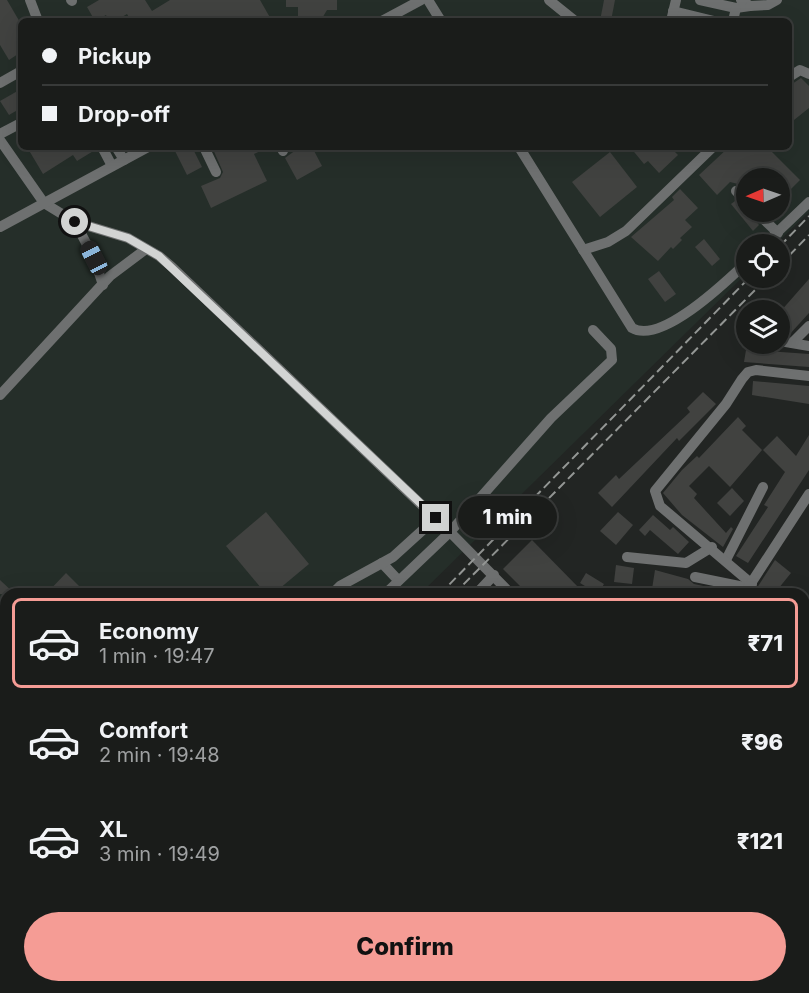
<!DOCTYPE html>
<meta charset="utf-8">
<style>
:root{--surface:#1a1c1a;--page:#272927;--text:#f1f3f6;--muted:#9fa1a2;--line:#383a39;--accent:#f59c95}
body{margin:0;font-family:Inter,sans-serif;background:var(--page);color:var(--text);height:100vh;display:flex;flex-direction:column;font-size:22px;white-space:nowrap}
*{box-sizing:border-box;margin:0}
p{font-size:20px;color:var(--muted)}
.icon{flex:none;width:33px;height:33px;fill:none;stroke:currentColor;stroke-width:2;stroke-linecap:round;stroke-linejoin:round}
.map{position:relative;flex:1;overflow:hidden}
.panel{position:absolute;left:0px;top:588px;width:810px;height:405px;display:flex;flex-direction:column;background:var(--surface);border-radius:18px 18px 0 0;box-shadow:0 6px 24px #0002,0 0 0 2px var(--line)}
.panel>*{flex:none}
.banner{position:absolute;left:18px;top:18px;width:774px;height:132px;border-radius:9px;box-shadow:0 6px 24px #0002,0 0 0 2px var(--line);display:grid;align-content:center;height:132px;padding:0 24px;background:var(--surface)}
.needle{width:39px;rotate:268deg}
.fabs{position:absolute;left:736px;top:168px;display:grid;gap:12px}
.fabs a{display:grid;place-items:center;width:54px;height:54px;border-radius:50%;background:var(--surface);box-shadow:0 6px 24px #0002,0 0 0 2px var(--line);font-size:30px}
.end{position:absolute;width:27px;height:27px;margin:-14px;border:8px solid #d2d4d3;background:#111;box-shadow:0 0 0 3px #111}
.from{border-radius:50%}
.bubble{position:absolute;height:42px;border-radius:21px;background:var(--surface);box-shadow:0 6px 24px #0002,0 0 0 2px var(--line);font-size:20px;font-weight:800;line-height:42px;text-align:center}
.car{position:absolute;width:18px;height:36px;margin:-18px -9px;border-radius:8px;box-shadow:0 0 4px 2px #0007;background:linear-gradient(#222 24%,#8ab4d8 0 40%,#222 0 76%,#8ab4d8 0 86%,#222 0)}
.banner b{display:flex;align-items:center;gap:21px;height:57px;font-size:22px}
.banner b+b{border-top:2px solid var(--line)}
.banner i{width:15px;height:15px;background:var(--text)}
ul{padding:10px 0 0;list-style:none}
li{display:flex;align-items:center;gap:18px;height:90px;margin:0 12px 9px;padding:0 12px;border:3px solid transparent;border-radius:9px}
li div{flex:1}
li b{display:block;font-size:22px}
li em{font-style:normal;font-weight:800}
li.active{border-color:var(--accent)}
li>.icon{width:54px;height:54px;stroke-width:1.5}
.primary-button{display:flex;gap:12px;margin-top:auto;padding:12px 24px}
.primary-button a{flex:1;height:69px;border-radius:36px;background:var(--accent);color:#111;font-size:24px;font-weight:800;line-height:69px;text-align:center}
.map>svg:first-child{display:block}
</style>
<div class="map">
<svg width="809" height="993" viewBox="0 0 809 993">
<rect width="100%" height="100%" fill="#222523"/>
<path fill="#252e29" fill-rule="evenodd" d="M0,0H809V212L776,244H747V273L420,594H6V987H32L26,993H0ZM21,21H789V147H21ZM747,178H780V212H747Z"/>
<g fill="#414240">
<path d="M0,0H7L21,24V52L9,60L0,45Z"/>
<path d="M99,0H145L152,11L170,0H260L272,21H131L127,14L115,21H109L106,15L95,21L87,7Z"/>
<path d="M286,0H337V10H327L321,20L298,19V7H286Z"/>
<path d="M604,0H615L611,21H600Z"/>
<path d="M801,78L809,86V108L789,124V86Z"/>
<path d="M21,89V108L9,115L0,101Z"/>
<path d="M27,147H95V150L77,161L73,155L43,174Z"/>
<path d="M173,147H192L202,167L187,175Z"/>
<path d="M212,147H269L254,154L267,181L211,208L201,186L220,178L223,172Z"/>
<path d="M300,147H312L322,166L297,180L285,158Z"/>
<path d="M630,147H670L678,155L659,173L648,161L644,164Z"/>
<path d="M729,147H767L800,180L780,200V178H747V191L738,184L730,182L717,195L699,175Z"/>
<path d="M610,152L637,187L600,217L572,182Z"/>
<path d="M680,189L698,208L685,220L692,227L680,238L682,240L673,249L671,247L658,261L631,237L674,200L672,197Z"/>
<path d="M735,201L747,209L759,225L753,231L731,204Z"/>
<path d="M704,239L720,259L712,266L695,247Z"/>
<path d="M659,271L676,294L665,302L648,279Z"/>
<path d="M809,279V313L789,335L780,334V312Z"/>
<path d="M747,344H768L767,351L809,354V367L744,362Z"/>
<path d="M753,381L809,386V404L752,395Z"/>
<path d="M703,392L716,404L679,441L677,438L612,507L598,493L616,475L619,479L690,412L687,408Z"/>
<path d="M738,417L746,426L742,430L762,450L730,487L709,466L689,486L697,494L694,498L726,533L731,527L733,529L723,547L682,515L663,493L682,470L697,456L699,458Z"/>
<path d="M809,435V470L748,563L736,556L768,507L764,505L785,472L763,450L777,436L796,456Z"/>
<path d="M732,488L744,501L730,516L717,503Z"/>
<path d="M266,512L309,564L273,594H266L226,546Z"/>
<path d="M618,512L633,525L616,545L600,531Z"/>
<path d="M653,515L670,530L673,527L689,542L678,554L650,530L645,536L639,530Z"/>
<path d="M532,540L580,589L575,594H528L503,569Z"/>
<path d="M775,560L791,573L774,594H753Z"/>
<path d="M616,565L634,568L632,584L614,582Z"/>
<path d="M655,570L688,579L694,584L727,591V594H672L652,589Z"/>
<path d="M66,573L87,594H46Z"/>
<path d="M586,573L604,584L598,594L580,583Z"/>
<path d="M0,580L15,594H0Z"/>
</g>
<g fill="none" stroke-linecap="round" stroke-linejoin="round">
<g stroke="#6e7070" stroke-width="10">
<path d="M30,0L38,21"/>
<path d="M71,0L72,1"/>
<path d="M428,0L441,21"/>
<path d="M549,0L575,21"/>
<path d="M700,0L736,8L750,6L741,0"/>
<path d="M750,6L768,5L777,0"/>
<path d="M673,11L714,21"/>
<path d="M382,21L421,0"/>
<path d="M671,21L676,0"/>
<path d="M733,21L736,8"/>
<path d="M789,77L800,70L809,74"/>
<path d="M0,83L21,71"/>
<path d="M0,134L21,123"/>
<path d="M0,140L44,203L75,222L128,238L159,256L172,267L450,532L511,594"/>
<path d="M102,147L112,166"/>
<path d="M116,147L124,160"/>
<path d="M204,147L216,172"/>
<path d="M281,147L283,151"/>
<path d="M519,147L632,328C661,345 726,282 747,262"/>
<path d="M736,191L747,202"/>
<path d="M756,212L778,233"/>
<path d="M75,222L94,258L103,285"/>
<path d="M0,227L148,147"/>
<path d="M765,244L809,202"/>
<path d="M583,250L608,242L626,231L713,147"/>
<path d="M780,341L809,346"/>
<path d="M792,343L809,326"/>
<path d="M0,395L110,276L146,249"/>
<path d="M627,557L686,563L712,547"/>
<path d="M726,560L763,487"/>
<path d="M382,563L398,580"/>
<path d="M695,577L749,588"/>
<path d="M752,584L660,506L655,491L726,404L742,379L748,372L756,370L809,376"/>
<path d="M479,591L494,575"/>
<path d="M332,594L340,586L393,557L436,518"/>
<path d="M385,594L450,532L551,418L612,360L611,349L593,330"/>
<path d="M744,594L809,494"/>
<path d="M804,646L809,638"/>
<path d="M804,679L808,841"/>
<path d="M0,815L6,821"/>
<path d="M0,901L6,895"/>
<path d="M804,934L809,940"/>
<path d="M634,987L680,993"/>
<path d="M228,993L230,987"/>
<path d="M323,993L326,987"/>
<path d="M375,993L379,987"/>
<path d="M486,993L491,987"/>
<path d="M589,993L594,987"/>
<path d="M793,993L794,987"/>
</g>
<g stroke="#949795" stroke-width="2" stroke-dasharray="9 4.5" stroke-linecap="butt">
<path d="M780,246L809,216"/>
<path d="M780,265L809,235"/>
<path d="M440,594L749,278"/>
<path d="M454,594L767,278"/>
<path d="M45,993L51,987"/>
<path d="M59,993L65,987"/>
</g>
</g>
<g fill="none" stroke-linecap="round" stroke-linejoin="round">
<path stroke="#d2d4d3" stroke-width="8" d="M75,222L128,238L159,256L436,518"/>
</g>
</svg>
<div class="fabs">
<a><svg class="needle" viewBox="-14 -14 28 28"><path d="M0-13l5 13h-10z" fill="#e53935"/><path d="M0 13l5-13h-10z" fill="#9fa1a2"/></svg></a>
<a><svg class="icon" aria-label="locate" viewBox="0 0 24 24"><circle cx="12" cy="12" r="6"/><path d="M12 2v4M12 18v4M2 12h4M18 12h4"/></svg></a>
<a><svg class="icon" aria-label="layers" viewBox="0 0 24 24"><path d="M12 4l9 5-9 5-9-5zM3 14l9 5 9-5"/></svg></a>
</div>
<i class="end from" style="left:75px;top:222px"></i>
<i class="end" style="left:436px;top:518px"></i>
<div class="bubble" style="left:458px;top:496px;width:99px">1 min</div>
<i class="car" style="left:94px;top:258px;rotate:333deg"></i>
<div class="banner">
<b><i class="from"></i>Pickup</b>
<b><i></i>Drop-off</b>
</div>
<section class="panel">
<ul>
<li class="active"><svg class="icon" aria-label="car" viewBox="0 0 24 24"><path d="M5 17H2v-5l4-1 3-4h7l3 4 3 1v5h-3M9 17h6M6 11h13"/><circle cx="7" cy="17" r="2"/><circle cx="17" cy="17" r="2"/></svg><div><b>Economy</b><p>1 min · 19:47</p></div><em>₹71</em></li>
<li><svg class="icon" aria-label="car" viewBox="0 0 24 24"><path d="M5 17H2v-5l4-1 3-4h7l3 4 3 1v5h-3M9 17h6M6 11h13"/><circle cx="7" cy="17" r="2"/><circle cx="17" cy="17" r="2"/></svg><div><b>Comfort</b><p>2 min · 19:48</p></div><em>₹96</em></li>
<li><svg class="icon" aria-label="car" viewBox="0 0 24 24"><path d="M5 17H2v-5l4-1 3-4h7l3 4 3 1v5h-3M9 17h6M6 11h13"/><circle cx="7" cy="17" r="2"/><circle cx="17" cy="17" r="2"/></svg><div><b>XL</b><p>3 min · 19:49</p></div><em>₹121</em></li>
</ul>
<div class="primary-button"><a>Confirm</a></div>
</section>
</div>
